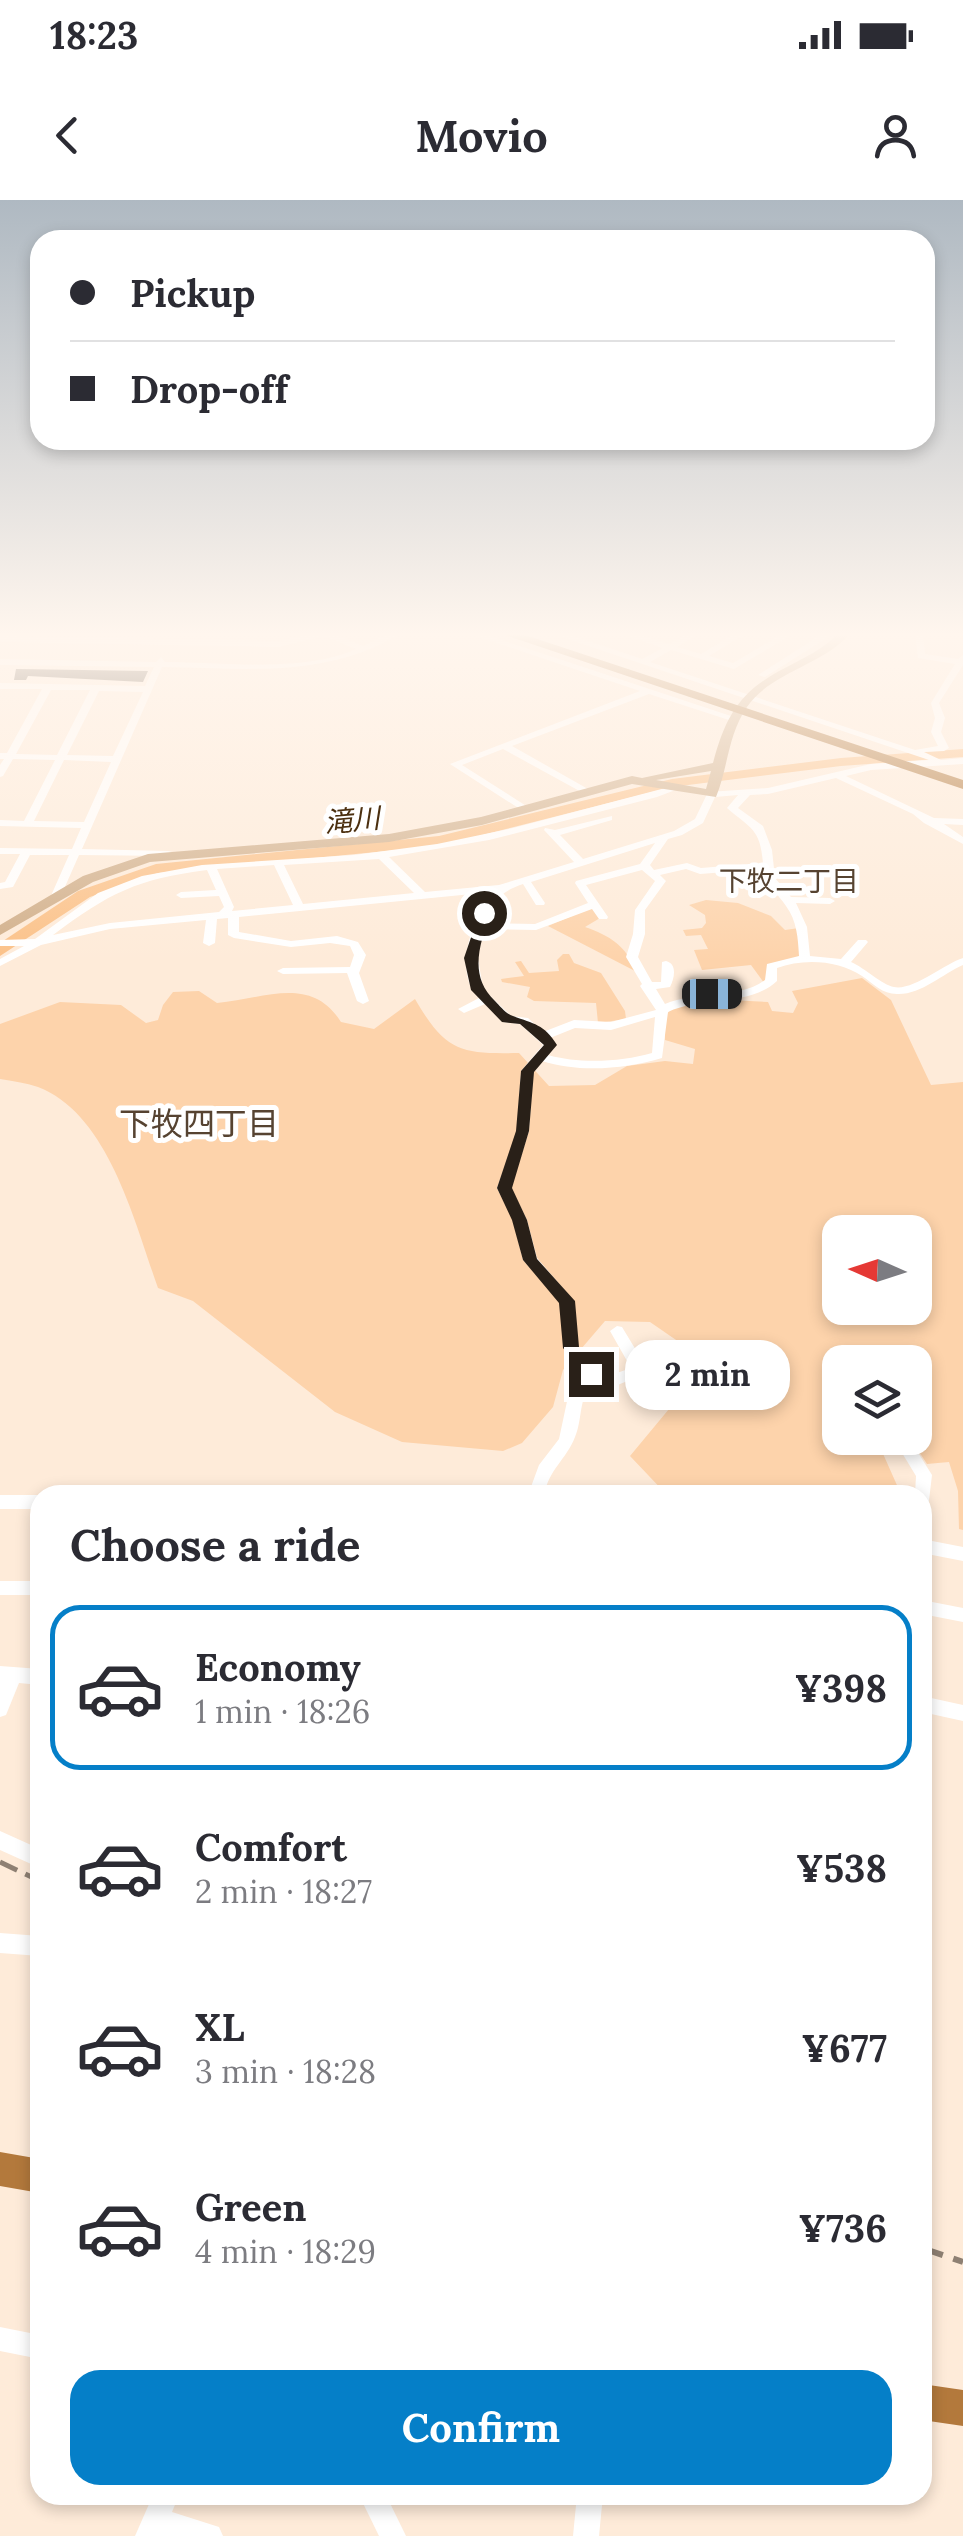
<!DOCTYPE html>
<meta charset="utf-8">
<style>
:root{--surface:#fff;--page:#f2f2f3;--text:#2b2b33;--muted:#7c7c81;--line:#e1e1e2;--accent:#057fc8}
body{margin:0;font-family:Lora,"Noto Sans JP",serif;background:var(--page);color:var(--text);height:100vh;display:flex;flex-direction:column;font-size:38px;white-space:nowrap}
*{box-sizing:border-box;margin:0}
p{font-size:32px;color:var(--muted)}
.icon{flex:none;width:55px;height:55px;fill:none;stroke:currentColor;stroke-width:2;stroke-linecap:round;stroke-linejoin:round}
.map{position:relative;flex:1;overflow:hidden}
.panel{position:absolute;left:30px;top:1285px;width:902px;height:1020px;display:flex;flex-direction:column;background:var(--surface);border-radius:30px;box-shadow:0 5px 15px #0003}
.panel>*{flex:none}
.top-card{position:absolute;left:30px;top:30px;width:905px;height:220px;border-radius:30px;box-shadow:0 5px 15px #0003;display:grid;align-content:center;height:220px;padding:0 40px;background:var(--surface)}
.needle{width:65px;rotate:273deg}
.controls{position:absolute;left:822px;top:1015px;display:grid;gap:20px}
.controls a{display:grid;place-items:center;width:110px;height:110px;border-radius:20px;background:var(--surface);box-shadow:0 5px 15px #0003;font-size:50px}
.end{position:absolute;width:45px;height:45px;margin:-22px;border:12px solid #292018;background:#fff;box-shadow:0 0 0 5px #fff}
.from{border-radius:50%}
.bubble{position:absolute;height:70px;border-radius:30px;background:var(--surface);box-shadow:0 5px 15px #0003;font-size:32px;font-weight:700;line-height:70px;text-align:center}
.car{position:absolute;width:30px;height:60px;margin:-30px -15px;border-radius:12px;box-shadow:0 0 8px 2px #0007;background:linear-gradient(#222 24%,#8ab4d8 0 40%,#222 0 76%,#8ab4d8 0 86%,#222 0)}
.top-card b{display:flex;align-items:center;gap:35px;height:95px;font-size:38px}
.top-card b+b{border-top:2px solid var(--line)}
.top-card i{width:25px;height:25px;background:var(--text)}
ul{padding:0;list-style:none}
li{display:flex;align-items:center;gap:30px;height:165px;margin:0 20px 15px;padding:0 20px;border:5px solid transparent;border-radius:30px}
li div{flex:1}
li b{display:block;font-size:38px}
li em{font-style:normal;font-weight:700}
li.current{border-color:var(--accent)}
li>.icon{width:90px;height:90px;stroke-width:1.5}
h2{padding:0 40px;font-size:45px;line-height:120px}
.action{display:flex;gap:20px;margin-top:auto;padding:20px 40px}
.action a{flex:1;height:115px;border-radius:30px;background:var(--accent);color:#fff;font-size:40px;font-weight:700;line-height:115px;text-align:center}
.status{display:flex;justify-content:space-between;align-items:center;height:70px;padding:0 50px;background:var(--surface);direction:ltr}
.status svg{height:28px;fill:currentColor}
header{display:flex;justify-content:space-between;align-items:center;height:130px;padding:0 40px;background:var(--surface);font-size:45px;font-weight:700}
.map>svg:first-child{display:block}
</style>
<div class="status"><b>18:23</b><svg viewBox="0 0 49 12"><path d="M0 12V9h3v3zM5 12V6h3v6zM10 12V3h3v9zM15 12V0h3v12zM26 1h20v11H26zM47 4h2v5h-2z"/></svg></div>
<header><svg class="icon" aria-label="back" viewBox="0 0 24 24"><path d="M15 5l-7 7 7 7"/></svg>Movio<svg class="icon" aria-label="person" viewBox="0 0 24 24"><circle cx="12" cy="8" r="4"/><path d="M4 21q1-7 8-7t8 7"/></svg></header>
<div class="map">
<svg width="963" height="2336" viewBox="0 0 963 2336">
<rect width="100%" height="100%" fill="#feebd9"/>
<g fill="#fdd3ab" fill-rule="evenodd">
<path d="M706,700L738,703L771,716L785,730L799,728L803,757L770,764L765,784L751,765L702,770L694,750L708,749L701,735L686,736L683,730L702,728L706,723L705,715L689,705Z"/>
<path d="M593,707L600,718L585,727C609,735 628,747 635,771L548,726Z"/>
<path d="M563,754H569L574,763L601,773L625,811L626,819L598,823L596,803L534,801L527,797L530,787L502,782L501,779L524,776L515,762L521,761L529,773L559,771L557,760Z"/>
<path d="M862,778L891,800L931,885L963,882V1330L959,1329L958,1291L949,1262L927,1264L910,1238H915V1162H840V1238H876L900,1292L896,1295H667L630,1256L708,1162L650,1122L605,1121L563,1170L553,1207L522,1243L503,1251L402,1242L335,1212L193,1101L158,1088C135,1024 109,914 38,887C26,883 12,881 0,879V824L60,802L121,805L146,823L158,820L163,805L173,792L199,791L217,803C264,799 311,774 341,822L374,829L415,799C446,852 460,854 519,853L549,886L595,885L627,866L665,861L693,864L695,849L665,840V816L672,808L727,796L729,800L768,802L772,811L793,813L798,803L792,791ZM840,1032H915V1108H840Z"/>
</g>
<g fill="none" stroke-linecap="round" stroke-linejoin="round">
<path fill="#fbc188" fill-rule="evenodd" d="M963,549V557L841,566L672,587L439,646L158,673L90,697L0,756V743L78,691L156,664L439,636L672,579L841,558Z"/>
</g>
<path fill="#4b3826" d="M16,469L148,471L143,482L28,476L26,480H14Z"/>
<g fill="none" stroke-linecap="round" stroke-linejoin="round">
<g fill="#fff" fill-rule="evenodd">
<path d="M311,434H334L363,446L388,434H400C324,479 247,468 162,467L82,649L168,651L172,652V656L79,655L60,698L55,701L50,698L69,655H30L13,687L0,689V683L5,682L20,654H0V648L72,649L81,628L0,626V620L24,621L55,560L13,559L3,576L0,577V565L4,559H0V553H7L42,489H0V483L145,486L154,467L0,465V459L156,462L161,457L165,462C222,462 303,473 356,449L324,436L279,447L0,442V436L279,441ZM51,490H90L57,555L16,554ZM99,491L143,492L113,556L67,555ZM64,560L111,562L84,622L34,621Z"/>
<path d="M470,434H484L740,519L732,521L649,494L512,546L588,589V593L585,594L503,549L462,565L531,609L523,611L450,564L640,491Z"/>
<path d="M553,434H567L642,459L663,448L621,434H636L669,444L687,434H698L677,447L701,454L734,434H745L709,456L733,463L782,434H793L734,469L671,450L650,462L915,550L938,546L931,532L935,518L931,503L955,464L918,458L915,434H923L925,454L958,459L963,455V465L939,503L945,518L941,532L949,548L944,551L924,552L941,560L963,558V564L871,570L846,576L934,618L963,619V625L944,624L963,637V644L924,623L913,614L836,578L768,594L750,595L738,608L763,626L772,650L775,678L791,697L830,698L835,701L830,704L796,703L807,727L810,756L841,759L858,740H866L868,742L851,762C865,768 882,785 894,787C913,791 944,764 963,758V765C942,774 921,795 897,794C882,794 874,784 862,776C839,760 803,758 777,768V781C749,807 702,796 668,812L662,858C626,869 579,873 542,861L533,872L529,931L511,988L527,1020L537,1058L574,1101L578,1146L601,1173L614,1174L631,1168L610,1131L617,1126L622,1127L648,1170L645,1174L615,1186L593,1182C578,1199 583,1218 575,1237C566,1260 549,1269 544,1295H528L539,1265L559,1239L569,1192L583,1172L564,1148L560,1102L523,1060L513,1020L497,988L517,931L521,871L543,845L520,824L503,822L485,804L464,813L458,809L479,798C452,772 473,717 492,692L239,717V732L291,741L337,736L358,742L366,755L359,773L369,801L363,804L357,801L347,773L283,774L277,771L283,768L350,767L354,755L350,746L330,743L291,747L234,738L228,735V718L217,719L215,743L209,746L203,743L206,720L110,729L41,745L0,766V759L24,746H0V740L35,739L98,693L142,676L202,665L354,655L437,644L513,628L673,586L678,589L657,597L489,640L389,657L425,692L499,685L574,662L544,630L545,628L555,630L612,616V620L560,635L583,659L674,631L695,619L708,592L768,588L871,564L929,560ZM738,595L727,608C751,629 760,628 763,663L701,668L687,663L654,670L650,665L668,639L682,635L703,623L715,597ZM655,643L640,664L576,681L575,683L588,703L535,724L486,723C493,700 500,692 523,684L536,705H544L545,703L531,682ZM379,659L414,693L303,704L284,665ZM274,665L293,705L232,711L234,707L217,669ZM686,669L700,674L764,669C766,685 778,694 786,706C797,721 798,738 799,756L767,764L765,780C738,800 696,791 665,804L656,789L670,787C674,779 678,764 666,761L662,762L661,782H652L638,757L645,734V710L666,681L660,675ZM207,670L216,690L181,692L176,695L181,698L219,696L224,707L219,712L110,723L53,735C109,693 137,679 207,670ZM642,670L655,681L635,710L633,734L626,757L642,784L640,786L656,810L611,822L574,820L543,832L528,818L511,816L483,789L477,752L484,729L536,730L592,709L599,719H607L608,717L586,685ZM655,817L652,853C621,862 579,864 548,855L556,845L550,838L575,828L611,830Z"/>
<path d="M822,434H833L765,477L758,475Z"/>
<path d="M893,1238H909L932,1275L928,1309L922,1310V1295H915L916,1276Z"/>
<rect x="0" y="1295" width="40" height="14"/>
<path d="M922,1339L963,1347V1361L922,1353Z"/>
<rect x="0" y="1381" width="40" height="14"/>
<path d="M922,1400L963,1408V1422L922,1414Z"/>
<path d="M0,1466L40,1469V1485L19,1483L6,1515L0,1517Z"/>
<path d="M922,1496L963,1505V1521L922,1512Z"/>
<path d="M40,1568V1594L33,1591L31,1585L33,1571Z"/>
<path d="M0,1631L40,1649V1668L0,1650Z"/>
<path d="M0,1733L40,1736V1756L0,1753Z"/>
<path d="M0,2127L40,2135V2159L0,2151Z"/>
<path d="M153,2295H179L172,2312L219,2327L223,2336H135Z"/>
<path d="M359,2295H386L406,2336H379Z"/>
<path d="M577,2295H603L599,2336H573Z"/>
</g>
<path fill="#d1af8a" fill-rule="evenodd" d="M838,434H850C821,466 771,472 747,507C728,534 728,568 716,597L632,584L482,625L389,642L150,662L93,682L0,735V725L83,676L148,654L389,634L481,617L632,576L642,578L713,563C726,515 740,491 785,468C804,458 823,449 838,434ZM711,571L706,589L656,580Z"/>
<g fill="#b3793c" fill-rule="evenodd">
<path d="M502,434H522L963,580V589Z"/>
<path d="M0,1952L40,1959V1993L0,1986Z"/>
<path d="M922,2184L963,2190V2226L922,2220Z"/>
</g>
<path stroke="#8e8073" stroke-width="5" stroke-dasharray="19 9" stroke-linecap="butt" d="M0,1662L40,1681"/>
<path stroke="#8e8073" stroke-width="6" stroke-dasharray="22 11" stroke-linecap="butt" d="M922,2048L963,2062"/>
</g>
<linearGradient id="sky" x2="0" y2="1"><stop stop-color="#afb9c2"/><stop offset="0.57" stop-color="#fff6ee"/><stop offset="1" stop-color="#fff6ee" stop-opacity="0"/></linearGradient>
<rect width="963" height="762" fill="url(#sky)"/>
<path fill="#292018" d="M480,711L490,713C480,745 468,775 495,801C500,806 506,814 513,816C534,824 544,824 557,845L534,872L529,931L512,988L527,1020L537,1059L575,1101L579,1147L599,1174L591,1180L585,1178L563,1148L559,1103L523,1060L512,1020L497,988L516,931L521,871L544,845L520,824L502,822L471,790L464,758Z"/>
<g text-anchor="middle" stroke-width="10" stroke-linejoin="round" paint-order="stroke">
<g font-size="28" font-style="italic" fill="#4b2f0f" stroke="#fff">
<text transform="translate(352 620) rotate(-5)" y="10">滝川</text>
</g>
<g font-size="28" fill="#564331" stroke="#fff">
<text x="789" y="691">下牧二丁目</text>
</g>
<g font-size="32" fill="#564331" stroke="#fff">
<text x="199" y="935">下牧四丁目</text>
</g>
</g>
</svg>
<div class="controls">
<a><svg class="needle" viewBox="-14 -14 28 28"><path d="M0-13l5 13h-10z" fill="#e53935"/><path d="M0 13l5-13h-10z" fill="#7c7c81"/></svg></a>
<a><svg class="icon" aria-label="layers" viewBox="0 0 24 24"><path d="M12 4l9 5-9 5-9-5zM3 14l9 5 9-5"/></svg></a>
</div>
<i class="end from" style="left:484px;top:713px"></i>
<i class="end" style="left:591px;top:1174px"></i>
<div class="bubble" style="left:625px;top:1140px;width:165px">2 min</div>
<i class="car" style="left:712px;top:794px;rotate:90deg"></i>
<div class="top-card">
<b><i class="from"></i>Pickup</b>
<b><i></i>Drop-off</b>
</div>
<section class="panel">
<h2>Choose a ride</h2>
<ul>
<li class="current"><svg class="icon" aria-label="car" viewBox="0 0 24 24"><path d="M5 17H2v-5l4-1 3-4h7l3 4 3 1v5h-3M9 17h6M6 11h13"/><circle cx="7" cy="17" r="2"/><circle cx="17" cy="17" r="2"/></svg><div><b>Economy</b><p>1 min · 18:26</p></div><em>¥398</em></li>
<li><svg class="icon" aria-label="car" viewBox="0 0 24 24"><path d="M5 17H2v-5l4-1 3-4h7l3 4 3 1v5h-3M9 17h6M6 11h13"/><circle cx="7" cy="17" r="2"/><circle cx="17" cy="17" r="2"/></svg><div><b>Comfort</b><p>2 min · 18:27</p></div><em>¥538</em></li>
<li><svg class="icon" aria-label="car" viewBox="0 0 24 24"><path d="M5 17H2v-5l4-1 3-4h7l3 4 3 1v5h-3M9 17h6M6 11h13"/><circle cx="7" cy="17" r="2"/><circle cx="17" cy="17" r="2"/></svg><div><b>XL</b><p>3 min · 18:28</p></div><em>¥677</em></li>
<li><svg class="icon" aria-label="car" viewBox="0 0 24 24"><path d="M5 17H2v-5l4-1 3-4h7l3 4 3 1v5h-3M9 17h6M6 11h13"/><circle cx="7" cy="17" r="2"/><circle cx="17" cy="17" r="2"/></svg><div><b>Green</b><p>4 min · 18:29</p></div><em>¥736</em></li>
</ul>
<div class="action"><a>Confirm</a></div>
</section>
</div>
